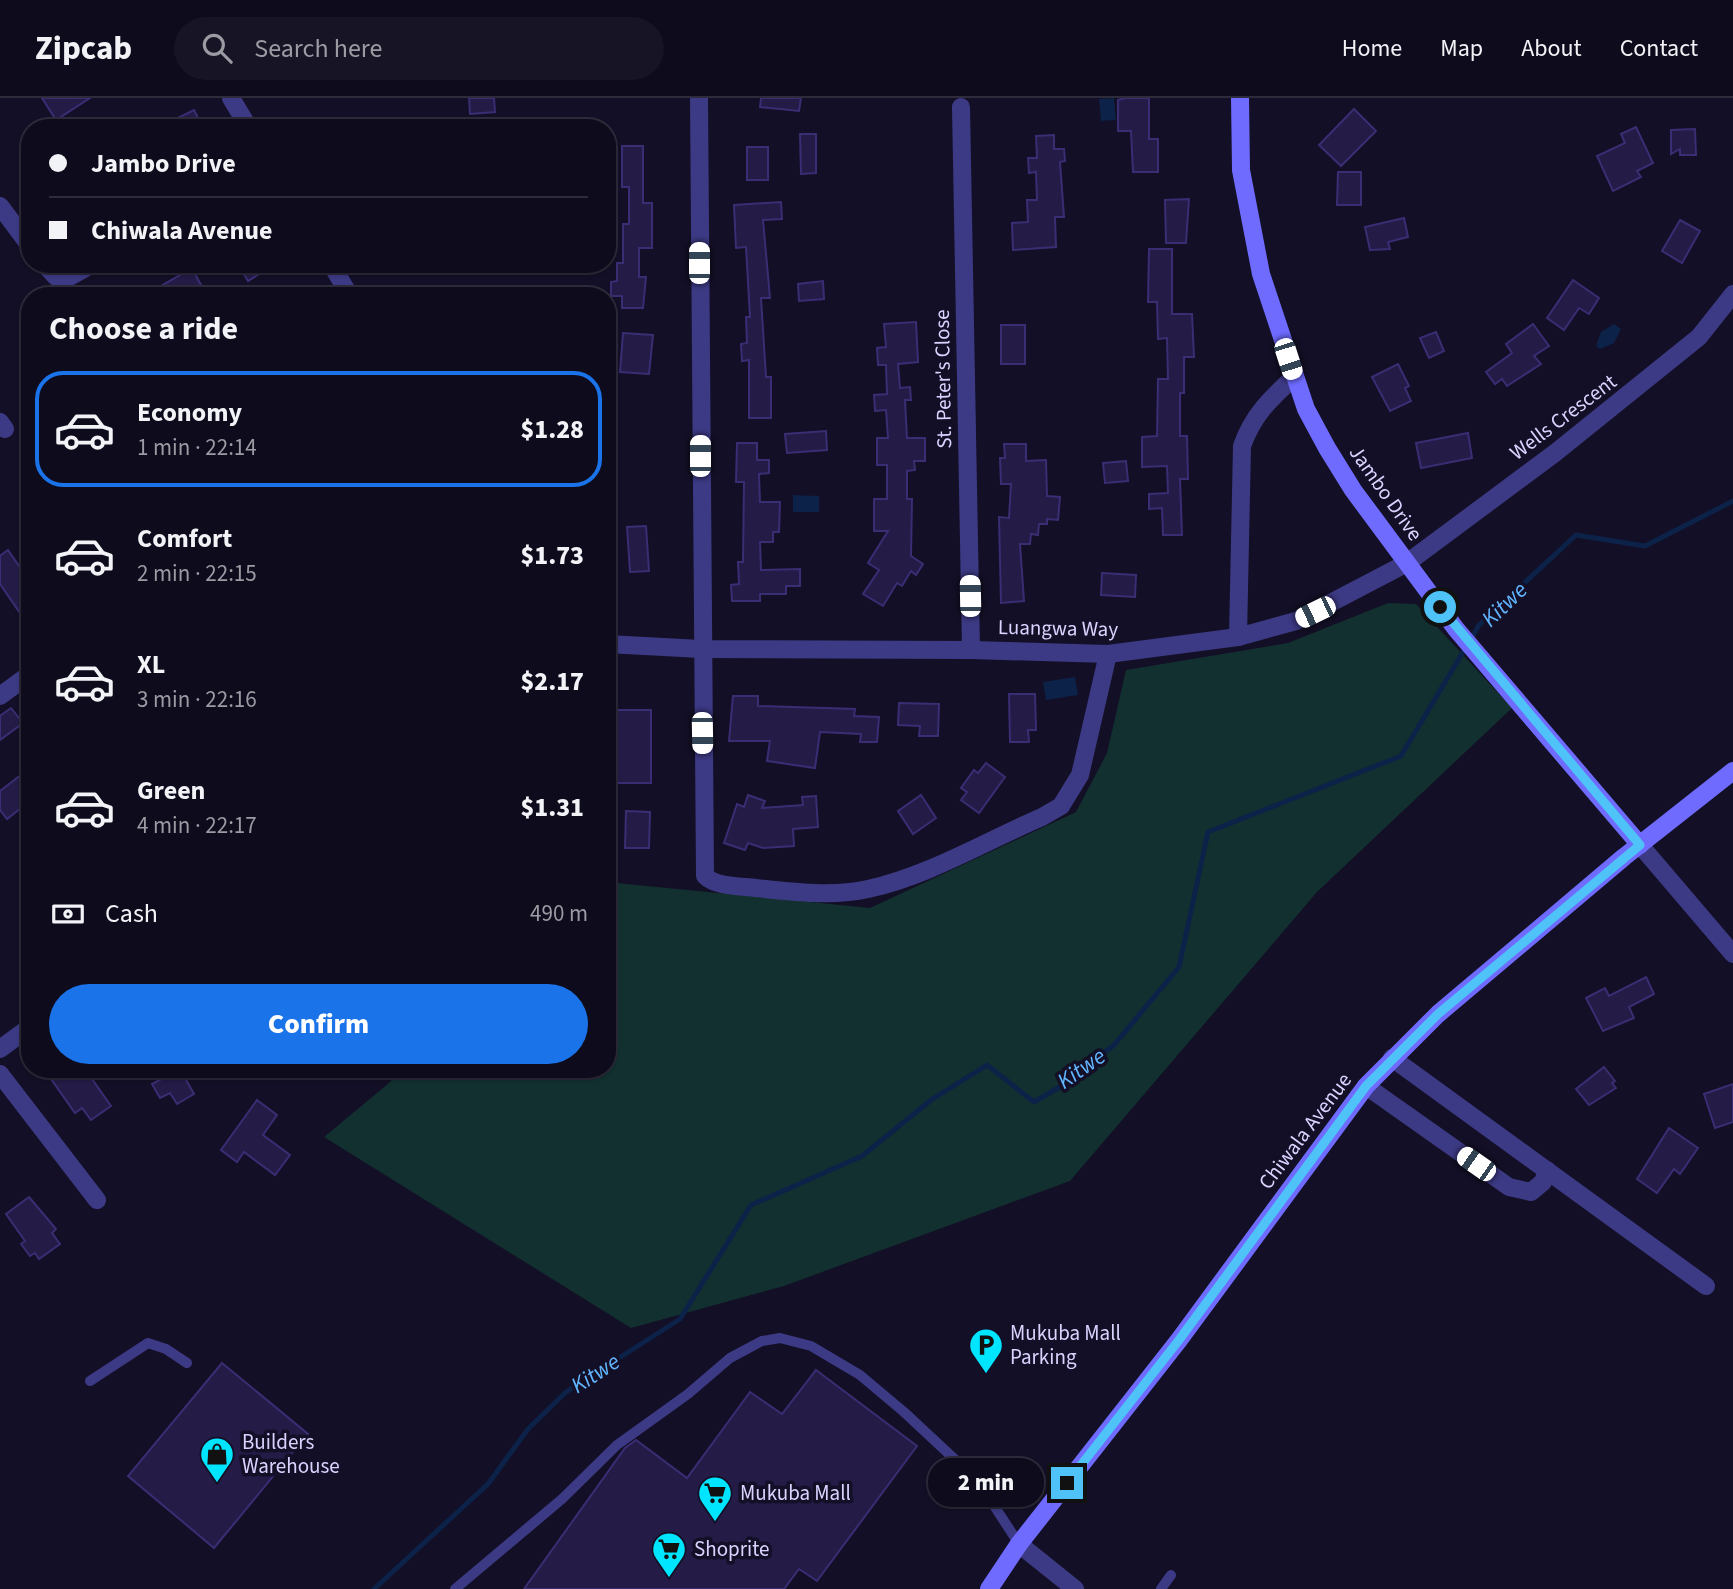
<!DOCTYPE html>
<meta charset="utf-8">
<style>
:root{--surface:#0e0b1c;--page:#171425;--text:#f1f3f6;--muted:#9b9ba3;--line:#2e2b3b;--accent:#1a73e8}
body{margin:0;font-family:"Source Sans 3",sans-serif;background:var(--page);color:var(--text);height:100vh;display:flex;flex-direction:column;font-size:26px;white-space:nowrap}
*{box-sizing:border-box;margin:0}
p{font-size:23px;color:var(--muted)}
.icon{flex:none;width:38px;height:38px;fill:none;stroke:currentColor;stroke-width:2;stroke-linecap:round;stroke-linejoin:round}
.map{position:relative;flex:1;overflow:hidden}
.panel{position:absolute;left:21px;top:189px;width:595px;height:791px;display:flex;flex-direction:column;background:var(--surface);border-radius:28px;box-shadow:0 2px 5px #0004,0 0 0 2px var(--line)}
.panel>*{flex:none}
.guide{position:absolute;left:21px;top:21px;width:595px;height:154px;border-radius:28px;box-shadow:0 2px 5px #0004,0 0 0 2px var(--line);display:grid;align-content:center;height:154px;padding:0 28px;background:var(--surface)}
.end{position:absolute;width:32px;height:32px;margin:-16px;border:9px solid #4fc3f7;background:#111;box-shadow:0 0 0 4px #111}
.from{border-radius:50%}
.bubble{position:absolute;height:49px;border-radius:24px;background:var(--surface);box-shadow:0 2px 5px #0004,0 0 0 2px var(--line);font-size:23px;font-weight:800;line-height:49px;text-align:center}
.car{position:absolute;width:21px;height:42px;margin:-21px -10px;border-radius:9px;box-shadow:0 0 5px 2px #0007;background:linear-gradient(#fff 24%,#345 0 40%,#fff 0 76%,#345 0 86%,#fff 0)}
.guide b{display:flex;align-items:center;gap:24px;height:66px;font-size:26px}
.guide b+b{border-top:2px solid var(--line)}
.guide i{width:18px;height:18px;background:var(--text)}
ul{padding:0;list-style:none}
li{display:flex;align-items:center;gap:21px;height:116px;margin:0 14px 10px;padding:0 14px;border:4px solid transparent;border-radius:28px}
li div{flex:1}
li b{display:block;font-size:26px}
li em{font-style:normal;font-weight:800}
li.active{border-color:var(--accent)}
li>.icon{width:63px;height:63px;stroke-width:1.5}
h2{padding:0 28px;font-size:32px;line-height:84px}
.pay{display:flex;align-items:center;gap:18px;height:77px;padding:0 28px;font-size:26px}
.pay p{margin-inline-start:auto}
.button{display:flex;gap:14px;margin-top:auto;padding:14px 28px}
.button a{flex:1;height:80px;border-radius:42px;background:var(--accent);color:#fff;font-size:28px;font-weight:800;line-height:80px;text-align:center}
header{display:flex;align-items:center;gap:42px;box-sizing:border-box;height:98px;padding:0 35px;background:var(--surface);border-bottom:2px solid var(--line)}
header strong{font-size:33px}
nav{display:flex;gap:38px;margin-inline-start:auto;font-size:24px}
.search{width:490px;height:63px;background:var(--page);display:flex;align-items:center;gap:18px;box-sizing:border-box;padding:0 24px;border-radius:38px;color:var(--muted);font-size:26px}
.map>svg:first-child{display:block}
</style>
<header>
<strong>Zipcab</strong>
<div class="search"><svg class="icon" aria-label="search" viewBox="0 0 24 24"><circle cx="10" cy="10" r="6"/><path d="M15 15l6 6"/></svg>Search here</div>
<nav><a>Home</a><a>Map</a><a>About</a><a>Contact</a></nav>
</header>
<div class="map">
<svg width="1733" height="1491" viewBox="0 0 1733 1491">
<rect width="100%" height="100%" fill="#130f26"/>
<path fill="#12302f" d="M1388,505L1416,506L1512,610L1317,794L1070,1083L784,1188L631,1230L324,1039L389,985L401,971H607V788L616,785L870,810L1076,714L1107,655L1126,572L1288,545Z"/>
<g fill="#0c2248">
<path d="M1114,0L1116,22L1101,23L1099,1Z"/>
<path d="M1614,226L1621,231L1614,245L1600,251L1596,248L1601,234Z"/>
<path d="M793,397L819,398V414H793Z"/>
<path d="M1075,579L1078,597L1046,602L1043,584Z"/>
</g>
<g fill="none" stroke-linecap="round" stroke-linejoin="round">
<g stroke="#0c2248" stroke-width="5">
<path d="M1471,541L1479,527L1576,437L1645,448L1733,403"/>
<path d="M374,1491L488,1386L528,1331L566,1294L680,1221L751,1107L862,1058L931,1002L987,967L1034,1004L1058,990L1114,947L1179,869L1208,734L1401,658L1466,549"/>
</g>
</g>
<g fill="#241b47" stroke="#3b2d73" stroke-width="2">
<path d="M42,0H90L56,22Z"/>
<path d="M469,0H494L495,14L470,16Z"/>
<path d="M761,0H801L799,13L760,9Z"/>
<path d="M1125,0H1149V41H1158V74H1133L1131,33H1118V2Z"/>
<path d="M1354,11L1376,33L1341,68L1319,47Z"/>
<path d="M194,12L201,26L194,30H157Z"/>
<path d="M1636,29L1653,65L1637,73L1641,79L1613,93L1597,58L1625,45L1621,36Z"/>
<path d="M1695,31L1696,57H1680V51L1671,56V32Z"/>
<path d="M800,36H816V75L801,76Z"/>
<path d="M1054,37V51H1064L1065,63L1060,64L1064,119H1055L1056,149L1013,152L1012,125L1028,124L1027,102H1037L1036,74L1029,75L1028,60H1037L1036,38Z"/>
<path d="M622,48H643V105H652V150H639V179H646L643,210H622V198H611V184L617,183V165H623V126H629V89H622Z"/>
<rect x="747" y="49" width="21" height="33"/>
<path d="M1338,74H1361V107H1337Z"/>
<path d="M1189,101L1186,145H1166L1165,102Z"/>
<path d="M781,104L782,121L763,122L770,200H761L766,279H771V320H749V262L742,263L741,246L747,245L746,219H750L746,149L736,150L734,107Z"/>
<path d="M1404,120L1408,139L1388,144L1390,151L1370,152L1365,129Z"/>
<path d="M1680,122L1700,133L1682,165L1662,153Z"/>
<path d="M1149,151H1172V216H1192L1194,259H1184V295H1180V338H1187L1188,381H1180L1182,437H1163L1162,410L1149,411V396L1168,395L1167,368L1142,369V339L1157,338L1158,281H1168L1167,240L1158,241L1157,204H1148Z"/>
<path d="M238,166H275L248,183Z"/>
<path d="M192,170L202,189L187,198H144Z"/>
<path d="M1573,182L1599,200L1589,216L1579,210L1564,232L1547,220Z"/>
<path d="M823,183L824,201L799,203L798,186Z"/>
<path d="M916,224L918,264L898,266L900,290L910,289L911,302H905L907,340H925V363H914L915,372L907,373V401H912L911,458L923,466L916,477L911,473L902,488L897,485L883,508L863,496L879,472L868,465L888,433H874V401H887V367H877V340H888L886,312L875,313L874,297L887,296L886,267H878L877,250L886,249L884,226Z"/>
<path d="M1533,226L1549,248L1534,258L1541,266L1507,288L1502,281L1495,286L1486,274L1512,255L1506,246Z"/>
<rect x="1001" y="227" width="24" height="39"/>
<path d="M1436,234L1444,253L1429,260L1420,240Z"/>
<path d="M623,235L653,237L649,276L620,274Z"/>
<path d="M1398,266L1409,288L1405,290L1411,303L1390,313L1372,279Z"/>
<path d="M826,333L827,352L787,355L785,336Z"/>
<path d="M1468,335L1472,360L1421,370L1416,345Z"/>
<path d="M737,345H757V362H769V375L759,376L760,404H780L779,434H773V444H760L761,472L800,471V488H786V496H760V503H732L731,487L739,486L738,464H743L744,384H736Z"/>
<path d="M1004,346H1026V363L1046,362L1047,398L1060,399L1058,422L1047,421V426H1039L1038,437L1031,436L1030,446H1020L1024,503L1001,505L999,419L1009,420L1011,386H1001L1000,360H1005Z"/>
<path d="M1126,363L1128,383L1105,385L1103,365Z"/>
<path d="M646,428L649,473L630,474L627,429Z"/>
<path d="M8,452L30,484V508L20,515L0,486V458Z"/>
<path d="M1102,475L1136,477L1135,499L1101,497Z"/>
<path d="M1009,596H1035L1036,632H1028L1029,644H1010Z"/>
<path d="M733,598H758V608L855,611L854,618L879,619L877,644H860L861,636L820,634L815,670L767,663L770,643H729Z"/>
<path d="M899,605L939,606L938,638H919L920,628L898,627Z"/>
<path d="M11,610L23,625L0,642V618Z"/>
<rect x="615" y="612" width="36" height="73"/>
<path d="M986,665L1005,679L979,715L961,702L967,694L961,690L974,672L978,675Z"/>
<path d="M30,670V703L7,721L0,712V693Z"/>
<path d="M748,697L765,703L762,710L803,707L802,699L816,698L818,729L793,731L794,748L763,750L748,745L745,752L724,745L737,706L744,709Z"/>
<path d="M921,697L936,720L913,736L898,713Z"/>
<path d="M626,713L650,714L649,750H625Z"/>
<path d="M1646,879L1654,896L1629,909L1634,920L1603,933L1586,900L1605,890L1609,898Z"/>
<path d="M1604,969L1615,983L1612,985L1616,990L1589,1007L1576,991Z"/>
<path d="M44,971H85L111,1008L91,1022L82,1010L75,1015Z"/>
<path d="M180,971L194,996L177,1006L170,995L160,1000L152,986Z"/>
<path d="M1733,986V1024L1715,1030L1704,996Z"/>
<path d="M257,1002L277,1017L263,1037L290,1057L275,1077L244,1054L237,1064L221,1052Z"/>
<path d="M1669,1030L1698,1050L1680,1076L1674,1071L1657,1095L1637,1081Z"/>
<path d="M29,1099L56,1131L52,1135L60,1146L39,1161L35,1155L30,1158L21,1146L25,1143L6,1116Z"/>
<path d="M222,1265L308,1336L214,1450L128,1378Z"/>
<path d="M816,1272L917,1348L817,1483L799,1471L784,1491H524L625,1350L636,1342L687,1380L750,1294L782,1316Z"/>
</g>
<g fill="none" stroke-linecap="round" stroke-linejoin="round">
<g stroke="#3d3a85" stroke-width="10">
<path d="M90,1283L148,1245L166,1251L187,1265"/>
<path d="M455,1491L562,1401L617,1347L688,1296L730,1260L762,1243L780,1240L811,1248L860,1277L904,1314L978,1383L1019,1446"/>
<path d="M1161,1491L1171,1477"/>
</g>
<g stroke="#3d3a85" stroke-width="18">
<path d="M231,0L249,30"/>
<path d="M699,0L705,778C716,789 741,788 756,790C792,794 833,799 868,791C928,778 986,743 1042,719L1061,708L1080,677L1108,556"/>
<path d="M961,9L971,552"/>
<path d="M0,108L30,148"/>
<path d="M44,166L56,179L66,181L93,166"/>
<path d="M331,166L350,198"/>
<path d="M0,324L5,331"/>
<path d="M1238,539L1242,348C1253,317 1270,301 1294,279"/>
<path d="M607,546L701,551L971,552L1108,556L1238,539L1296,523L1407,465L1555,355L1699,239L1733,196"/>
<path d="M0,598L30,576"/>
<path d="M1640,747L1733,856"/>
<path d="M0,951L30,929"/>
<path d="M1392,960L1706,1188"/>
<path d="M0,976L97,1102"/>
<path d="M1366,988L1509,1089L1531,1094L1543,1084L1547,1072"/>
<path d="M1019,1446L1075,1491"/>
</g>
<g stroke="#6f6bff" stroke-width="18">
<path d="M1240,0L1241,72L1261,176L1306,311L1327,350L1353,392L1456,531L1640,747"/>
<path d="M989,1491L1019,1446L1179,1242L1366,988L1438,916L1624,759L1733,673"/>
</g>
</g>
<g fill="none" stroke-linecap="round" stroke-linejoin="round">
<path stroke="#4fc3f7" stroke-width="9" d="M1067,1385L1179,1242L1366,988L1438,916L1640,747L1440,509"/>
</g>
<defs>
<g id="parking-pin" transform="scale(1.75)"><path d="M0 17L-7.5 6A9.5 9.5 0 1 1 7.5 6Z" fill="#00e5ff" stroke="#130f26"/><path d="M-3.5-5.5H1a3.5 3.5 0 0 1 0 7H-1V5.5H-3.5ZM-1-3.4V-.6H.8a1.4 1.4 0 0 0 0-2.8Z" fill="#111"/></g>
<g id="shop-pin" transform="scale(1.75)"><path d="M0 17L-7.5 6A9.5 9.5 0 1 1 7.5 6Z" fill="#00e5ff" stroke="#130f26"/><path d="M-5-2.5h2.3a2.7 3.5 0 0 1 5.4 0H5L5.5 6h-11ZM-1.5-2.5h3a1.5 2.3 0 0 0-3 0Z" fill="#111"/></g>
<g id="supermarket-pin" transform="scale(1.75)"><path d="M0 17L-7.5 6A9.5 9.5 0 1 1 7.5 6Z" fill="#00e5ff" stroke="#130f26"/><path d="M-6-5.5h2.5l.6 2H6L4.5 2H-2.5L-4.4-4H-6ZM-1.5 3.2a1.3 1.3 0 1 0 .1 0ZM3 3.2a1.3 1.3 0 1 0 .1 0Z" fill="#111"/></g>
</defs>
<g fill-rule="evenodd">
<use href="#parking-pin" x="986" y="1247"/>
<use href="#shop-pin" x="217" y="1356"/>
<use href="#supermarket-pin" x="715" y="1395"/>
<use href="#supermarket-pin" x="669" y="1451"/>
</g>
<g text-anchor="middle" stroke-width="7" stroke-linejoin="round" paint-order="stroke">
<g font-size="21" fill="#d9d4ff" stroke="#130f26">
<text transform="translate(943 281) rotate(-91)" y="7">St. Peter's Close</text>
<text transform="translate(1563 319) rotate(-37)" y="7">Wells Crescent</text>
<text transform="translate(1386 395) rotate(55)" y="7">Jambo Drive</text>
<text transform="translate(1058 530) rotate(1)" y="7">Luangwa Way</text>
<text transform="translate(1305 1033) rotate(-53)" y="7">Chiwala Avenue</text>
</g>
<g font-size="21" fill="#d9d4ff" stroke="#130f26" text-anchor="start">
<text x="1010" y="1242">Mukuba Mall<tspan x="1010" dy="24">Parking</tspan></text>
<text x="242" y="1351">Builders<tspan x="242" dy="24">Warehouse</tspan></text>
<text x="740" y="1402">Mukuba Mall</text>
<text x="694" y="1458">Shoprite</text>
</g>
<g font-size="23" font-style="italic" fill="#62b6ff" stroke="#130f26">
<text transform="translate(1504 506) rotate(-44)" y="8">Kitwe</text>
<text transform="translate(1081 970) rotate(-35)" y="8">Kitwe</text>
<text transform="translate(595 1275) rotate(-33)" y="8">Kitwe</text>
</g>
</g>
</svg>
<i class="end from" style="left:1440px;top:509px"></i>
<i class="end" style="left:1067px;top:1385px"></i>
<div class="bubble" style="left:928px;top:1360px;width:116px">2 min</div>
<i class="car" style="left:699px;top:165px;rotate:0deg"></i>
<i class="car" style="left:1288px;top:261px;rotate:162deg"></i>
<i class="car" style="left:700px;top:358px;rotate:0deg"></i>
<i class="car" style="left:970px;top:498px;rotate:359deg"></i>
<i class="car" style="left:1315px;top:514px;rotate:244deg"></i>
<i class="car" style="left:702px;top:635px;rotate:179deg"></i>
<i class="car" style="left:1476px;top:1066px;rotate:305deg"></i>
<div class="guide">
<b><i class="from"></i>Jambo Drive</b>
<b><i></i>Chiwala Avenue</b>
</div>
<section class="panel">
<h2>Choose a ride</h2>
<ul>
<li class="active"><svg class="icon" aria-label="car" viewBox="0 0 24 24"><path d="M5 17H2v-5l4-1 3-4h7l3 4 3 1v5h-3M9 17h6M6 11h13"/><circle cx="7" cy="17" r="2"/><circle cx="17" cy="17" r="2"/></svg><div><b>Economy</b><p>1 min · 22:14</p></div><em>$1.28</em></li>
<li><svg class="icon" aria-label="car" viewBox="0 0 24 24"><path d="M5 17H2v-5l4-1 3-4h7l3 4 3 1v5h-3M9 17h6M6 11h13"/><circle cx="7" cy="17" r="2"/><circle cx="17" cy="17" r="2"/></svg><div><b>Comfort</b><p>2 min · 22:15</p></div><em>$1.73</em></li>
<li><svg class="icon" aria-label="car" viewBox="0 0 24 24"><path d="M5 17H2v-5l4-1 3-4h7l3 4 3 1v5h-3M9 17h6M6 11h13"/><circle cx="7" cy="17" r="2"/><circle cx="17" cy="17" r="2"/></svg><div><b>XL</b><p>3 min · 22:16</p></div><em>$2.17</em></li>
<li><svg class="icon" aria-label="car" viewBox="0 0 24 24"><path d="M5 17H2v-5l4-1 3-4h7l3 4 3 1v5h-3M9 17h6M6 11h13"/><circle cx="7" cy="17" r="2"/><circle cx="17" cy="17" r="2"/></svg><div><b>Green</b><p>4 min · 22:17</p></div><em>$1.31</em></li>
</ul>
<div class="pay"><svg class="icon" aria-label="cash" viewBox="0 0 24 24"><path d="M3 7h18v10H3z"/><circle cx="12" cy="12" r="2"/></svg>Cash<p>490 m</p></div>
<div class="button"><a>Confirm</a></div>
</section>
</div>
